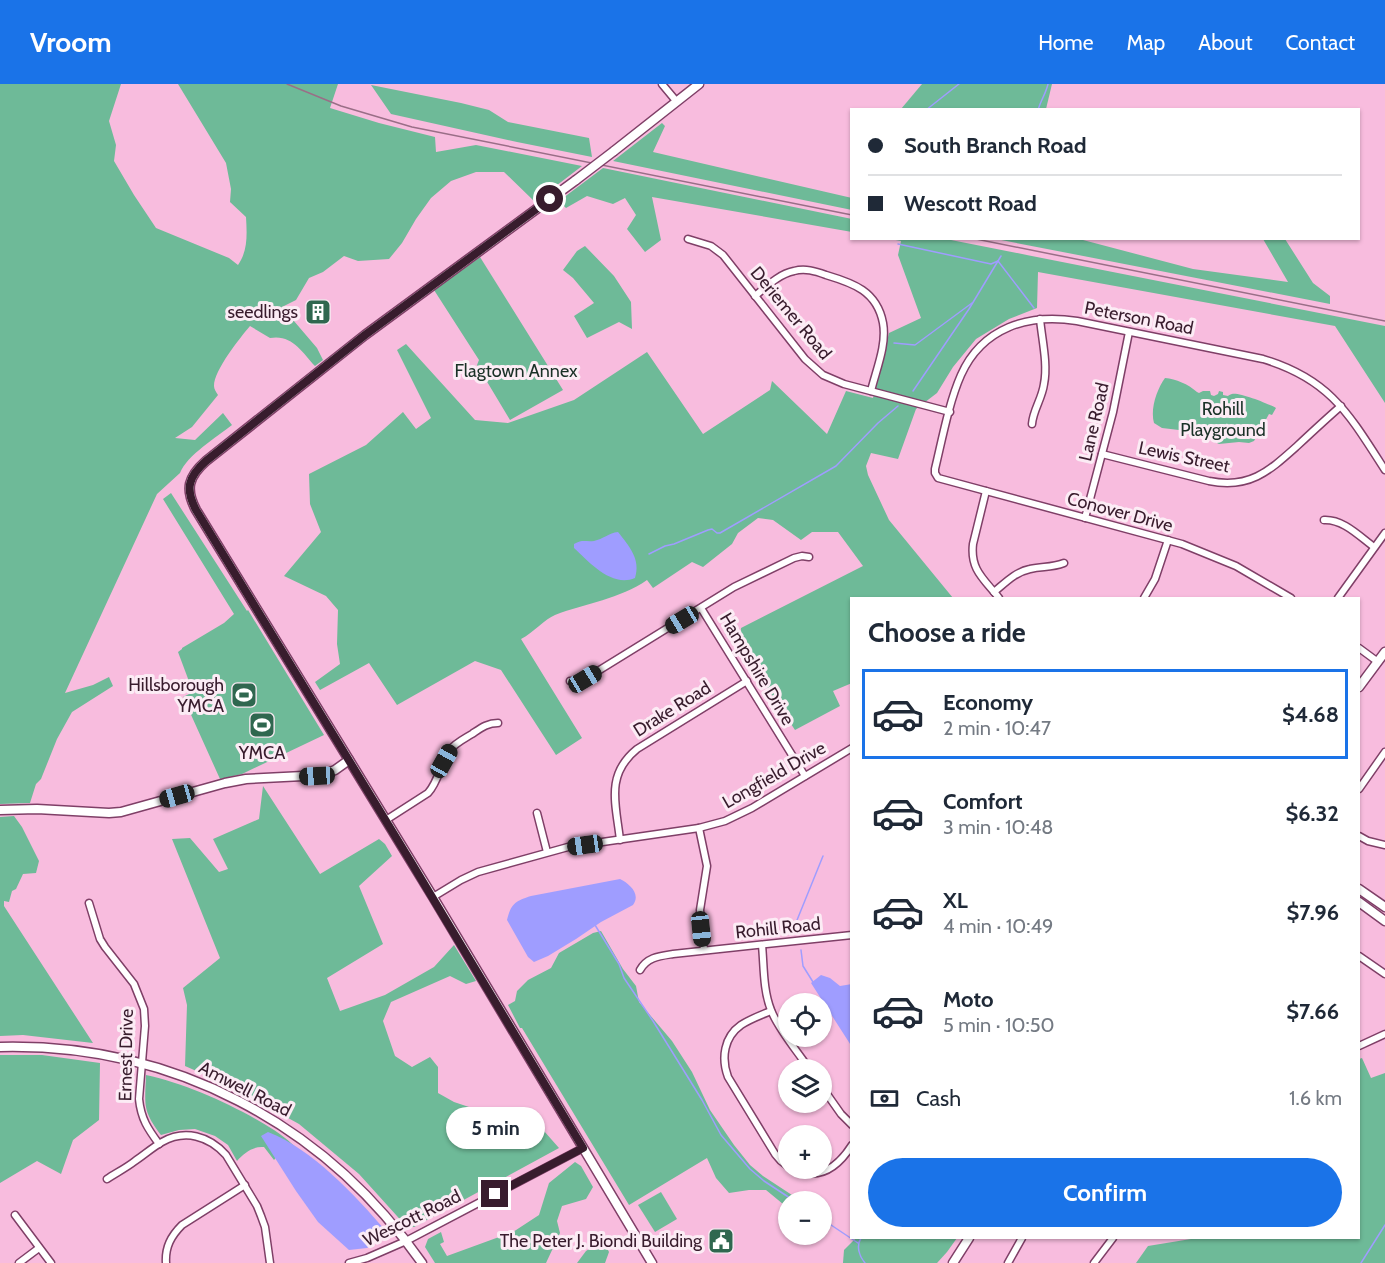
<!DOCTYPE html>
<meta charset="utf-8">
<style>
:root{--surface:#fff;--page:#f6f6f7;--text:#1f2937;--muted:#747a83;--line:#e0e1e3;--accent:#1a73e8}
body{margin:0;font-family:Cabin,sans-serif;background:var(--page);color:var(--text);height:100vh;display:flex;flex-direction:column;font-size:22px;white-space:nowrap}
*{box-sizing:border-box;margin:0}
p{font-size:20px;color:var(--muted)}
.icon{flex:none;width:33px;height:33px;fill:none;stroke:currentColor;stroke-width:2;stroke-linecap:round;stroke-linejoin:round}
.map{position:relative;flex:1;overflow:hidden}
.side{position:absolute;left:850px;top:513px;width:510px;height:642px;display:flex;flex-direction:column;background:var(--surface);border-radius:0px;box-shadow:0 2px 4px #0004}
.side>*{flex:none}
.guide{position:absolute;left:850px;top:24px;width:510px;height:132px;border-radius:0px;box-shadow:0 2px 4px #0004;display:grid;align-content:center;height:132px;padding:0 18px;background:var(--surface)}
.tools{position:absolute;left:778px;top:909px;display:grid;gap:12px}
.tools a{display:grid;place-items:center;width:54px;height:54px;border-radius:50%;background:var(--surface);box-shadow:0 2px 4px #0004;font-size:30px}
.end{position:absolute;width:27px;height:27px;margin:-14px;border:8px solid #381c2d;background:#fff;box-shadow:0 0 0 3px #fff}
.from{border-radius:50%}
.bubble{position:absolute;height:42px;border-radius:21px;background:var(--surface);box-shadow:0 2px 4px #0004;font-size:20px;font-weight:700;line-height:42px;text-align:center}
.car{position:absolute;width:18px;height:36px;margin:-18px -9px;border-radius:8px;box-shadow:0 0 4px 2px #0007;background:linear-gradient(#222 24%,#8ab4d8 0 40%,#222 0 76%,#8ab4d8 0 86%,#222 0)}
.guide b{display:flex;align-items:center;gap:21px;height:57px;font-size:22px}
.guide b+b{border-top:2px solid var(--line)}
.guide i{width:15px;height:15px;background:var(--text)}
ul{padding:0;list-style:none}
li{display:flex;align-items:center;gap:18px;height:90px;margin:0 12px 9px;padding:0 6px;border:3px solid transparent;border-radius:0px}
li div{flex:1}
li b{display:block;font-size:22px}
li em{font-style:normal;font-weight:700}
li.current{border-color:var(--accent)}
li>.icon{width:54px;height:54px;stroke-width:1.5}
h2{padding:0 18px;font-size:27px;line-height:72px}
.pay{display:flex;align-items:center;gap:15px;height:66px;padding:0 18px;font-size:22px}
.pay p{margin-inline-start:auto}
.primary-button{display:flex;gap:12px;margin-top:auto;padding:12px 18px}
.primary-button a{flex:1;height:69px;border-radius:36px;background:var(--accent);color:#fff;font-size:24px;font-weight:700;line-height:69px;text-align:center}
header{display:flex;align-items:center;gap:36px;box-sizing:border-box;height:84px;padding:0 30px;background:var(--accent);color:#fff}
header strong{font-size:28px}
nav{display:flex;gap:33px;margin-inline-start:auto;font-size:21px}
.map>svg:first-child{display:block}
</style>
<header>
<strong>Vroom</strong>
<nav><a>Home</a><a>Map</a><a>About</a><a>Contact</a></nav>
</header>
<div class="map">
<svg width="1385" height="1179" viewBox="0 0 1385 1179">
<rect width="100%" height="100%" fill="#f8bcde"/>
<g fill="#6eba98">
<path d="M0,0H121L109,37L116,61L114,77L134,111L156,144L229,174L238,181C248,167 247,150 246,133L230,118L231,105L226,79L178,0H338L330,24L379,39L435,53L436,68L476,61L582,82L535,118L504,88H476L451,97L431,114L416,135L402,159L389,175L358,177L344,172L323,188L309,194L296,216L282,223L317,264L323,276L315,282C302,268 292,250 270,254L250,242C240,254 214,286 214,302C214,305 216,308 218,311L192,343L175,354L195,356L223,329L232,341C217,353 187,371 180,389L157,410L65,609L93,601L109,593L113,602L72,628L57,655L41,695L36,700L30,719L0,720Z"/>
<path d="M922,0H1052L1046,25H901Z"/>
<path d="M371,1L461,19L489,26L508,38L589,54L592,73L517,58L391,30Z"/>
<path d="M662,39L665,42L653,68L852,114V126L613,77Z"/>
<path d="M603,84L852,135V148L652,113L661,156L645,168L627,145L636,131L625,114L613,120L587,112L566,124L559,117Z"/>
<path d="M890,155H946L1385,242V319L1335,242L1038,188L1037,224L1009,235L976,255L953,283L937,309L916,325L898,375L871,369L866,382L868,391L889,436L953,514H852V599L833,607L840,622L795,646L740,563L741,544L863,482L838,448H812L801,456L773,436L758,434L738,449L732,460L703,483L692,478L653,504L647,496C620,515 586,519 555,531C545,535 533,549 521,555L582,654L556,671L501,586L475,577L397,621L369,579L320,606L315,598L340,580L337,560L338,526L326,512L284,492L321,448L310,420L309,390L366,361L403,328L416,345L431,334L397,266L406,260L475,336L508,339L574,316L647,268L703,350L770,306L772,297L827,350L846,307L873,314L889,249L921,234L898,171L901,157Z"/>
<path d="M996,155H1083V156L1193,185L1288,198L1263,155H1285L1313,199L1330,212V220Z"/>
<path d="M585,162L614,192L631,218L632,245L619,238L587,254L574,232L594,219L573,194L563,186L577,167Z"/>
<path d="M480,173L563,306L510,336L477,281L479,276L434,206Z"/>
<path d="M1165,294C1176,295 1188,300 1197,308L1199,309L1203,307H1210L1211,311L1214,312L1218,310L1219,307L1223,308V311L1228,312C1229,311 1231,310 1232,310C1239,308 1269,320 1276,324L1272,331L1269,330L1254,357L1249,359L1239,358L1219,360L1203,352L1190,351L1179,346L1162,344L1154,339C1150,325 1157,305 1165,294Z"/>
<path d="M171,409L247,527L248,526L324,651L242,690L220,695L183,613L193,608L178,568L182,565V564L224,539L234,530L163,415Z"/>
<path d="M263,702L320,790L379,755L385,760L392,772L359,802L383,860L327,894L340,927L385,911L434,883L454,861L476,897L466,900L450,892L391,918L383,937L395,972L412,983L430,973L438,983V1009L454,1018L490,1030L503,1024L518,1062L544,1047L559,1064L414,1143L406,1142L359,1090L299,1040L226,1000L185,982L187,921L183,904L220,874L172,755L190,754L219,788L228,785L213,755L259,735Z"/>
<path d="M14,732L22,743L39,777L36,789L23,790L16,805L12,807L9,818L4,817V822L93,959L23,951L0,952V733Z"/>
<path d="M601,847L623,885L636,902L639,918L672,957L692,988L710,1026L734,1061L750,1081L763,1092L795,1113L799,1117L789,1118V1125L766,1106H749L729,1109L716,1094L707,1074L629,1121L522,944H520L508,921L515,917L517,907L528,896L551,884L559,869L593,849Z"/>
<path d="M0,971H42L100,979L99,1036L73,1056L61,1090L37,1077L0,1099Z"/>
<path d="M1362,974L1371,994L1385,989V1179H1136L1148,1162L1197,1154H1359V975Z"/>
<path d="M146,991C188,1000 238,1023 274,1046C287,1054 298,1066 310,1075L283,1065L274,1076L264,1063C253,1062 244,1069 237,1077L228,1061L215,1052L195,1045L179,1046L161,1051C142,1026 145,1021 146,991Z"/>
<path d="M575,1078L581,1082L593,1103L586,1115L562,1122L557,1137L560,1149L546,1179H435L425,1163L428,1155L441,1148L444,1158L440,1160L447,1172L513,1148L539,1131L549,1099Z"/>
<path d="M661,1108L677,1135L655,1148L638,1121Z"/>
<path d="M856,1154H957L947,1168L937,1179H843L844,1166Z"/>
<path d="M603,1156L609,1168L605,1179H577L586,1167Z"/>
</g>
<g fill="#9f9dff">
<path d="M618,448C629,462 641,475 635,494C612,504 589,478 574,464V460C583,455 585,458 594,457C603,455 609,449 618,448Z"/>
<path d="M620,795C630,800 641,810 633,821L601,838L576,855L548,872L534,878L528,873L507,836C511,820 515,817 531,812Z"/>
<path d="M821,891L830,894L840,902L852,900V963L811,899Z"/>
<path d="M268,1048C312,1065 354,1110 385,1146V1153L367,1164L349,1166L318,1138L296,1107L261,1052Z"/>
</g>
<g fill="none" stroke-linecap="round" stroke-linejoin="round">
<g stroke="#9f9dff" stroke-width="1.5">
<path d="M926,26L959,0"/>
<path d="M1038,26C1041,16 1046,9 1048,0"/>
<path d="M898,160L991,180L998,177L1034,224"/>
<path d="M894,259L915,261L972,219"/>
<path d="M913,307L969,225L1001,172"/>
<path d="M649,470L665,462L674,460L708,446L712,445L717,449H720L836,382L878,339L898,322"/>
<path d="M595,841L619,880L624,894L653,937L702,1016L721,1051L750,1085L764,1097L796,1118"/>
<path d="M793,846L823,772"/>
<path d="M801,866L803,882L813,898"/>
<path d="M822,1135L858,1159"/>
<path d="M861,1154C856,1162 859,1172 865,1179"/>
<path d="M1361,1179L1385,1141"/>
</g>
<g stroke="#7f3f67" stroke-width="9">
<g id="street">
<path d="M662,0L677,18"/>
<path d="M688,155L711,162L723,171L805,275L823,291L844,300L950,328"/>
<path d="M755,212C767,202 779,190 794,187C805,184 815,187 826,191C853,199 877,207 883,239C887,261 876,286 871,307"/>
<path d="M1032,340C1033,326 1042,315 1044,300C1048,280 1042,256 1040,235"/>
<path d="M1102,370L1209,397C1249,405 1268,388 1296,363C1311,349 1326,335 1341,322"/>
<path d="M986,407L973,460C970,486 984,495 999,514"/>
<path d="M1085,434L1113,328L1129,248"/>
<path d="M1324,436C1343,435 1359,452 1374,463"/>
<path d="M994,508C1005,499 1015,488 1030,485C1043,482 1051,484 1064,479"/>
<path d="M1144,514L1155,495L1168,456"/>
<path d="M1291,514L1236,482L1182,460L938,394L935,389V385C942,356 949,318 961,291C982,244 1028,229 1077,237L1263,275C1330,295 1349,330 1385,386"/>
<path d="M1338,514L1385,449"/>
<path d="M701,524L805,692"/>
<path d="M1359,564L1378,578"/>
<path d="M570,597H579L585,595L734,503L794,474L802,472L809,473"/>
<path d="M1359,705L1385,668"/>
<path d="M537,729L547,768"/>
<path d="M386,736L428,709C439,697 440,680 449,667C455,659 464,655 472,650C481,644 487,639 498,639"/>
<path d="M699,744L707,782L700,826L704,866"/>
<path d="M1359,752L1368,757L1385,761"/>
<path d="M620,756C616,720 605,691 637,665L747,597"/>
<path d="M433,813L461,796L478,788L568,763L699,744L725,737L752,724L852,664"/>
<path d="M89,819L100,855L105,863L134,900L144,925L145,942L139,1015C141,1035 148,1045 159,1060"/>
<path d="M762,861C764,882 763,906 771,926C778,945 798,968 810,986"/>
<path d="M1359,872L1385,890"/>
<path d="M640,886C647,873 660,872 673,870L852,851"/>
<path d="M771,927C761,931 750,935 741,941C724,953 721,974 728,993L775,1070L781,1077L789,1083"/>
<path d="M1359,962L1385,950"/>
<path d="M822,1003L841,1030L852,1041"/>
<path d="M792,1084C819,1098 838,1083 852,1061"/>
<path d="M107,1095C116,1089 126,1084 135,1077C144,1071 153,1063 162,1058C185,1045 209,1052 226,1071L257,1122L261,1132L265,1143L270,1179"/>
<path d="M15,1131L51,1179"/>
<path d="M19,1179L39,1164"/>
<path d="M166,1179C165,1163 171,1152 182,1141L245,1101"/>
<path d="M349,1179L367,1174L406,1157L583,1064"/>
<path d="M1008,1179L1022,1154"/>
<path d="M1094,1179L1113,1154"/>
</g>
</g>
<g stroke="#7f3f67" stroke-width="11">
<g id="secondary">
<path d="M614,67L699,0"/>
<path d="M576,96L365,251L206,377C188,393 185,405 196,426L433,813L652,1179"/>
<path d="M1359,603L1385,568"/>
<path d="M0,726L37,725L109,729L121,728L225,699L246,695L323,691L335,686L349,676"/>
<path d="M1359,805L1385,823"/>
<path d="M1359,818L1385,837"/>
<path d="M0,963C172,959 324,1039 422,1179"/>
<path d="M953,1179L969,1154"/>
</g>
</g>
<use href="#street" stroke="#fff" stroke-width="6"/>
<use href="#secondary" stroke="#fff" stroke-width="8"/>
<g stroke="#9a6e87" stroke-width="1.5">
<path d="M287,0L341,22L412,43L852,131"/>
<path d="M971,154L1385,237"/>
</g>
<g stroke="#7f3f67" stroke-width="11" stroke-linecap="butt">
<path id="secondary-bridge" d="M576,96L614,67"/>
</g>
<use href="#secondary-bridge" stroke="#fff" stroke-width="8"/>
</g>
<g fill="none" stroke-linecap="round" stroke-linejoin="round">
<path stroke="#381c2d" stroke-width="8" d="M495,1110L583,1064L411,778L196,426C185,405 188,393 206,377L365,251L550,115"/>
</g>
<defs>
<g id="building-square" transform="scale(1.35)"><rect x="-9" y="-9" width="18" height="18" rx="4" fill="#2f674f" stroke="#fcecf5"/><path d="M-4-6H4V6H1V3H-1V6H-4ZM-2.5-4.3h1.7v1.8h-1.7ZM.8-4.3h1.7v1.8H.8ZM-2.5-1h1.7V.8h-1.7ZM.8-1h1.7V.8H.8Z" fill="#fff"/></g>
<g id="stadium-square" transform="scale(1.35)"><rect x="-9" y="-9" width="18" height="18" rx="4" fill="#2f674f" stroke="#fcecf5"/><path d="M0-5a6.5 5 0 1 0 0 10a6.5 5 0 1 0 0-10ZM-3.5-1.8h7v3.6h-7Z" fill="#fff"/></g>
<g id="civic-square" transform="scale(1.35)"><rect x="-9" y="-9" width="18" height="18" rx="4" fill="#2f674f" stroke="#fcecf5"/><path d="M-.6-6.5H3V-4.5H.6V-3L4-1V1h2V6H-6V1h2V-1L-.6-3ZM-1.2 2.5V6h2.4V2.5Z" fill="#fff"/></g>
</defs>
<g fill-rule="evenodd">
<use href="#building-square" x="318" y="228"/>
<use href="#stadium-square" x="244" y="611"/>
<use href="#stadium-square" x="262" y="641"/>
<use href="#civic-square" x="721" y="1157"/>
</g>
<g text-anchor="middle" stroke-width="6" stroke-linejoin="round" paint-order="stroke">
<g font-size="18" fill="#381c2d" stroke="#fcecf5" text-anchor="end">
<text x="298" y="234">seedlings</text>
<text x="224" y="607">Hillsborough<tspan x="224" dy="21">YMCA</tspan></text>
<text x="262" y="675" text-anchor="middle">YMCA</text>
<text x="702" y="1163">The Peter J. Biondi Building</text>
</g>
<g font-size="18" fill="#381c2d" stroke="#fcecf5">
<text transform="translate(791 229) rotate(50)" y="6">Deriemer Road</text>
<text transform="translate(1139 234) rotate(11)" y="6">Peterson Road</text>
<text transform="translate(1094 338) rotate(-77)" y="6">Lane Road</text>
<text transform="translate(1184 373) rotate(12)" y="6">Lewis Street</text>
<text transform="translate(1120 428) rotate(15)" y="6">Conover Drive</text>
<text transform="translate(757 585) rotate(59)" y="6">Hampshire Drive</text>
<text transform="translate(672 625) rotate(-32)" y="6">Drake Road</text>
<text transform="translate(774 691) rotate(-30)" y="6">Longfield Drive</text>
<text transform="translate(778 844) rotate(-6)" y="6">Rohill Road</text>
<text transform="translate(126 971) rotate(-89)" y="6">Ernest Drive</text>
<text transform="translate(245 1005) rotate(27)" y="6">Amwell Road</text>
<text transform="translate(412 1134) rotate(-26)" y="6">Wescott Road</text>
</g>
<g font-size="18" fill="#1a3127" stroke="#fcecf5">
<text x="516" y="293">Flagtown Annex</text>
<text x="1223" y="331">Rohill<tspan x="1223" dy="21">Playground</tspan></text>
</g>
</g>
</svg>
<div class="tools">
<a><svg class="icon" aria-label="locate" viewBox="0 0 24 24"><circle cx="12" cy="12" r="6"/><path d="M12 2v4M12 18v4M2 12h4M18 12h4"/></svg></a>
<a><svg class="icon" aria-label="layers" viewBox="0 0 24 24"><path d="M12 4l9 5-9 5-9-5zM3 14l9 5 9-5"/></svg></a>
<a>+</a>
<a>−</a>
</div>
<i class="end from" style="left:550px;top:115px"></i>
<i class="end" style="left:495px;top:1110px"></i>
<div class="bubble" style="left:446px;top:1023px;width:99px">5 min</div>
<i class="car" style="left:682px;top:536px;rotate:239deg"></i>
<i class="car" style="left:585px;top:595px;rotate:59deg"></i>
<i class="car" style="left:444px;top:677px;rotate:29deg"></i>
<i class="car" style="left:317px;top:692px;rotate:267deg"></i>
<i class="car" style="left:177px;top:712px;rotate:254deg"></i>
<i class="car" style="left:585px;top:761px;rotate:262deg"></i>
<i class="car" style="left:701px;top:845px;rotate:174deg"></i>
<div class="guide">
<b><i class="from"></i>South Branch Road</b>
<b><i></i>Wescott Road</b>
</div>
<section class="side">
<h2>Choose a ride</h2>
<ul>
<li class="current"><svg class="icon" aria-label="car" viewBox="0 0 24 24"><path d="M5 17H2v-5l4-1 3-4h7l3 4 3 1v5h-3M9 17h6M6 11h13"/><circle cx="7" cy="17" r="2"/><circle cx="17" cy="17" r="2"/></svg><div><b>Economy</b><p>2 min · 10:47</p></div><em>$4.68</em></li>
<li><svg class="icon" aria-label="car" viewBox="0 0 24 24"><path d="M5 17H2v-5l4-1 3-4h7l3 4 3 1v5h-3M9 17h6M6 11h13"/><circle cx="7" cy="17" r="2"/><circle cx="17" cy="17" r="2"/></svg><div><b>Comfort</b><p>3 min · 10:48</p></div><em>$6.32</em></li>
<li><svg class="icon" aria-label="car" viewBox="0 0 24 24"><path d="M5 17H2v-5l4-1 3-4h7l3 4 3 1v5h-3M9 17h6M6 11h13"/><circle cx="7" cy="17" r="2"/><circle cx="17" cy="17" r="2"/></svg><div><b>XL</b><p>4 min · 10:49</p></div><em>$7.96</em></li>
<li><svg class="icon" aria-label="car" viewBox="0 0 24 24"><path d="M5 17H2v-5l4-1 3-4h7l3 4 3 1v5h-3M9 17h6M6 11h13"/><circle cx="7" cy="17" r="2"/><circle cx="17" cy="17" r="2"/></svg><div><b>Moto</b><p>5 min · 10:50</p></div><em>$7.66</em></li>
</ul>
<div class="pay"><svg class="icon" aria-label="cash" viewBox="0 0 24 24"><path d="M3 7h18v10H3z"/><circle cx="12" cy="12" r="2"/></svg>Cash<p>1.6 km</p></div>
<div class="primary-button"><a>Confirm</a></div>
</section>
</div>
